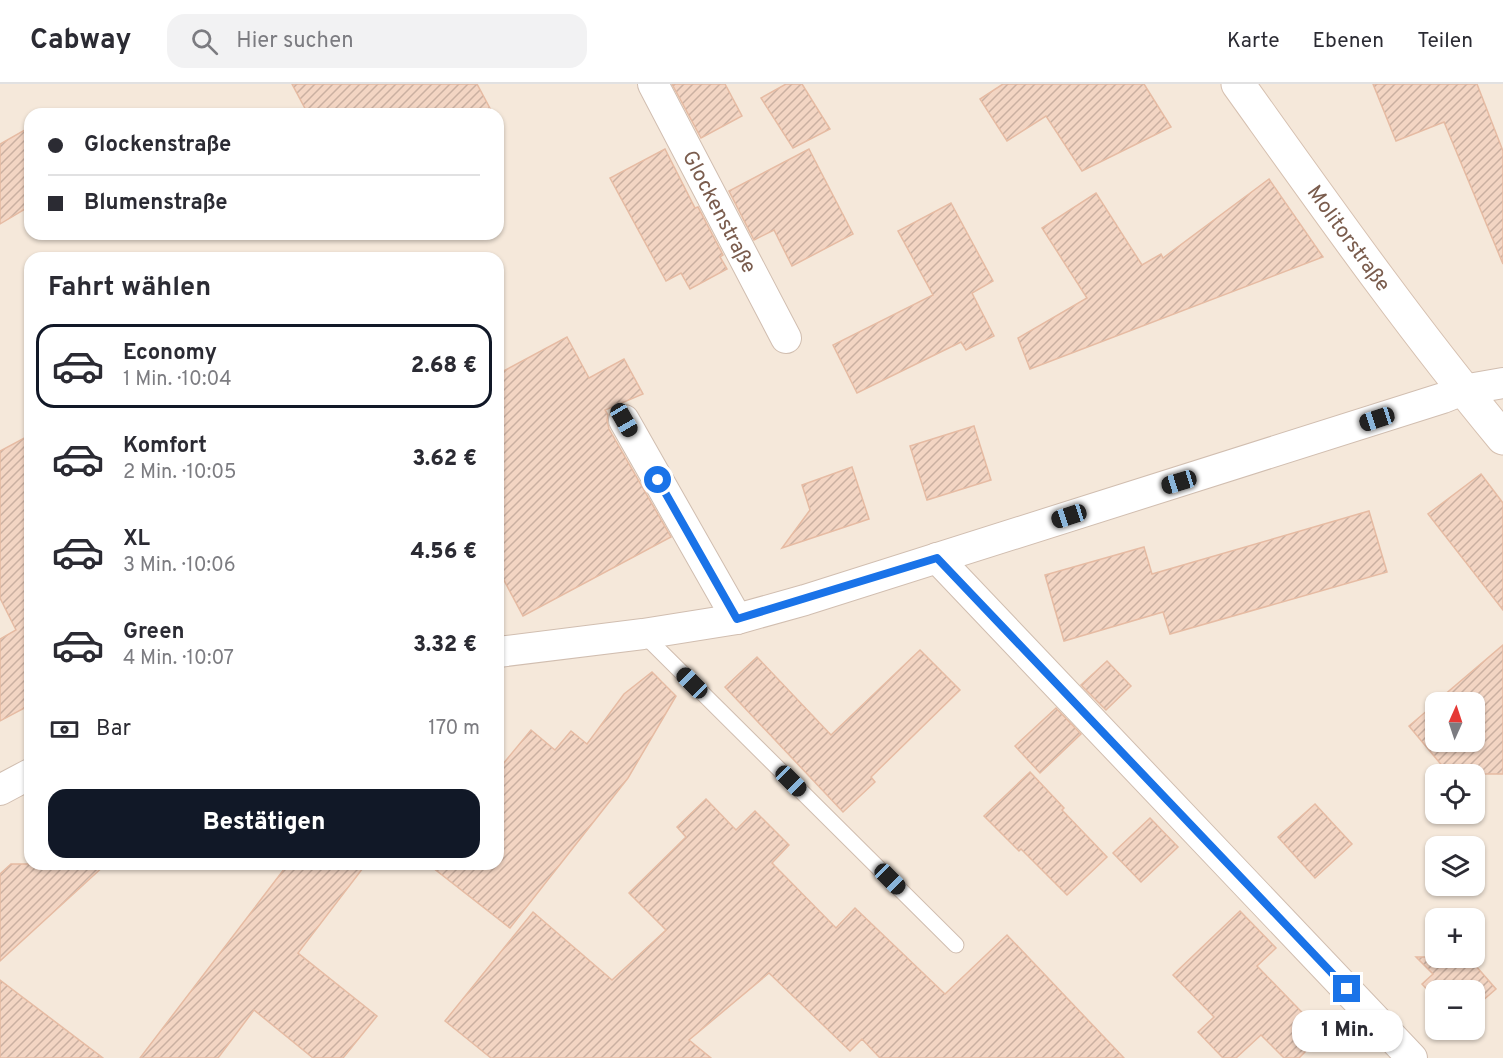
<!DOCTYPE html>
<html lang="de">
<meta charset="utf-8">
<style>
:root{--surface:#fff;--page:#f2f2f3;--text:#2b2b33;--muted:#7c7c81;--line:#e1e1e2;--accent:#111827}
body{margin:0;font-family:Overpass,sans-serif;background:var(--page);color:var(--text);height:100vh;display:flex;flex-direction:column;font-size:22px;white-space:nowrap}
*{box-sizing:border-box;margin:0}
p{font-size:20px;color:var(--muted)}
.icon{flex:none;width:33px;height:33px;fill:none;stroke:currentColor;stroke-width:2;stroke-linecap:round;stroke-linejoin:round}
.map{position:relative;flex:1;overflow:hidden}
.details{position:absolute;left:24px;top:168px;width:480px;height:618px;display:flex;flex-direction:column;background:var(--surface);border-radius:18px;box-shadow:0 2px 4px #0004}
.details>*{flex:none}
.top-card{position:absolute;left:24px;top:24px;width:480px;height:132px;border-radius:18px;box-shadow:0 2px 4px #0004;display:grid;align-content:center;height:132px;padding:0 24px;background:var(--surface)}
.needle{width:39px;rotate:3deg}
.tools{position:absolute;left:1425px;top:608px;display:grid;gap:12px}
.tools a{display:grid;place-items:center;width:60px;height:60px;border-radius:12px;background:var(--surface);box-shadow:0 2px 4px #0004;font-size:30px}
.end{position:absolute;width:27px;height:27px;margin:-14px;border:8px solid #1a73e8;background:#fff;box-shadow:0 0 0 3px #fff}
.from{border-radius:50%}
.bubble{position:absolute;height:42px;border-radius:18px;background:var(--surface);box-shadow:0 2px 4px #0004;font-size:20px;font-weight:800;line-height:42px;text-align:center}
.car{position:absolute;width:18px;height:36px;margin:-18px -9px;border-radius:8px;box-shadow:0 0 4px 2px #0007;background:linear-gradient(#222 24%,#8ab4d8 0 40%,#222 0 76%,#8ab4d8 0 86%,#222 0)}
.top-card b{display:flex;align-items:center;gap:21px;height:57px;font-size:22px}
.top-card b+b{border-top:2px solid var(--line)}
.top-card i{width:15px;height:15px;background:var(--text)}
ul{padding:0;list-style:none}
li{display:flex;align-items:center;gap:18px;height:84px;margin:0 12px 9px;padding:0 12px;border:3px solid transparent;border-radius:18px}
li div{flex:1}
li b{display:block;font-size:22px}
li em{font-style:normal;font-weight:800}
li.current{border-color:var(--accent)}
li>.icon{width:54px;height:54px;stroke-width:1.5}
h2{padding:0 24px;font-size:27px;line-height:72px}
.pay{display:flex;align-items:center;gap:15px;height:66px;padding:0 24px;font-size:22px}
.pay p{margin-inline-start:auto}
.cta{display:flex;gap:12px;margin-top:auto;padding:12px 24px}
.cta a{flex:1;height:69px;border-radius:18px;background:var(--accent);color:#fff;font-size:24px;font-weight:800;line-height:69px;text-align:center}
header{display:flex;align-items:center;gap:36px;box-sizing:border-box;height:84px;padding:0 30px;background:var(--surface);border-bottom:2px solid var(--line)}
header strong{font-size:28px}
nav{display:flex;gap:33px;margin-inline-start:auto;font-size:21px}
.search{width:420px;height:54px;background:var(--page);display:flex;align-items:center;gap:15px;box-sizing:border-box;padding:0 21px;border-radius:18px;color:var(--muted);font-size:22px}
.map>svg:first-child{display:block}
</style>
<header>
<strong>Cabway</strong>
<div class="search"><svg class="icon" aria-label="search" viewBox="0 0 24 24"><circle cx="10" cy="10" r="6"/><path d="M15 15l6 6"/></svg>Hier suchen</div>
<nav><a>Karte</a><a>Ebenen</a><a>Teilen</a></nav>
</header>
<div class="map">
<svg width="1503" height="974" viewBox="0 0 1503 974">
<defs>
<pattern id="building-hatch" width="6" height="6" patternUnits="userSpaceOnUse" patternTransform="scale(1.5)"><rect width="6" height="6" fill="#f3d5c3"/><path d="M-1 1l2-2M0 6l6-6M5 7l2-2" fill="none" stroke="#cab0a1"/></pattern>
</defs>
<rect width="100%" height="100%" fill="#fdf6ec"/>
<path fill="#f5e8da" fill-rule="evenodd" d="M0,0H1503V974H0ZM30,30H498V150H30ZM30,174H498V780H30ZM1436,618H1474V657H1436ZM1436,690H1474V729H1436ZM1436,762H1474V801H1436ZM1436,834H1474V873H1436ZM1436,906H1474V945H1436Z"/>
<g fill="url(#building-hatch)" stroke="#e6bba3" stroke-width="1.5">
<path d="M292,0H477L493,30H308Z"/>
<path d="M672,0H725L742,32L701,54Z"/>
<path d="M786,0H802L830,45L793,64L761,14Z"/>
<path d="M1003,0H1144L1171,43L1082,87L1046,32L1007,57L980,15Z"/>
<path d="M1373,0H1477L1503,67V180L1444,38L1396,57Z"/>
<path d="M30,43V122L0,140V60Z"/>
<path d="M665,65L695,124L698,123L723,171L720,173L727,185L690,205L681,189L666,197L610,94Z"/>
<path d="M809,65L853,150L792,182L774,146L754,156L729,107Z"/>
<path d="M1269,95L1323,173L1030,285L1018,254L1087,214L1042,144L1096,109L1142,181L1161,170L1163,174Z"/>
<path d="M951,119L993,197L972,209L994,252L966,266L961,258L857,309L833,261L933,211L898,147Z"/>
<path d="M567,253L589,294L624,275L643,310L605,326L608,331L607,336L609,345L671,453L523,532L498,485V290Z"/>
<path d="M974,342L991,396L927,416L910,362Z"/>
<path d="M30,351V621L0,637V555L16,546L0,514V367Z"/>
<path d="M852,383L869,435L782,464L810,426L802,401Z"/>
<path d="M1481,390L1503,419V526L1428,430Z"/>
<path d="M1369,427L1387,488L1170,550L1163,528L1064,557L1045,491L1144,463L1152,490Z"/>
<path d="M1503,561V690H1449L1409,642L1436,619V657H1474V618H1436Z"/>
<path d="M920,566L960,606L871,693L875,698L843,728L725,603L757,573L831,651Z"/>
<path d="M1107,577L1131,602L1106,626L1081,601Z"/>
<path d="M652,588L676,612L628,694L510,844L428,780H498V686L531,646L555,666L571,647L587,660L624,610Z"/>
<path d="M1056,624L1081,650L1040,689L1015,662Z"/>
<path d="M1030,688L1064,724L1062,726L1107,773L1067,811L1021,765L1019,767L984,732Z"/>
<path d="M706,715L736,746L755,727L789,761L772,779L836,844L855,824L945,910L1007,851L1124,974H880L862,955L850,967L769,889L689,956L711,974H491L445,937L533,828L612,896L666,846L629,809L686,753L677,743Z"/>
<path d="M1315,720L1352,760L1315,794L1278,753Z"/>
<path d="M1150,734L1178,763L1141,798L1113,769Z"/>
<path d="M11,780H106L0,877V790Z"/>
<path d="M288,780H366L298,869L377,932L343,974H313L254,926L218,974H140Z"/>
<path d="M1240,827L1276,864L1257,882L1323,950L1299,974H1284L1261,951L1236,974H1223L1198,948L1214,933L1173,891Z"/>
<path d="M1416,873H1468L1496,905L1474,924V906H1436V915L1422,900L1433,890Z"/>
<path d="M0,896L103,974H0Z"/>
</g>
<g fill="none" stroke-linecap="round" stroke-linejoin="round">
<g stroke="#d1beb0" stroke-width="17">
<path id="service" d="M643,550L956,861"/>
</g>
<g stroke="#d1beb0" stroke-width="32">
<g id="minor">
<path id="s1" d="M653,0L786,254"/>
<path d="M624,336L737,535"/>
<path d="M937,474L1412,974"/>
<path d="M498,568L643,550L737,535L805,516L1443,314L1463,306L1503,299"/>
<path d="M0,706L30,690"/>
</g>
</g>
<g stroke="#d6c0b0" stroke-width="35">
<g id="secondary">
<path id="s2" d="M1238,0C1324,120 1409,241 1503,354"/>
</g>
</g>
<use href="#service" stroke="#fff" stroke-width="15"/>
<use href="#minor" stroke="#fff" stroke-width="30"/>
<use href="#secondary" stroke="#fff" stroke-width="33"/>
</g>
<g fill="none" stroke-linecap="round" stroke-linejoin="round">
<path stroke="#1a73e8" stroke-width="8" d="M658,396L737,535L937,474L1347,905"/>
</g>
<g text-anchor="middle" stroke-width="4.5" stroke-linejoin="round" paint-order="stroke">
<g font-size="21" fill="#7a5c4d" stroke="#fffaf3">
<text dy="7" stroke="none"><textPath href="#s1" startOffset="144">Glockenstraße</textPath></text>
<text dy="7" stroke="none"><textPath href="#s2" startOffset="190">Molitorstraße</textPath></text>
</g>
</g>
</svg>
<div class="tools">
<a><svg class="needle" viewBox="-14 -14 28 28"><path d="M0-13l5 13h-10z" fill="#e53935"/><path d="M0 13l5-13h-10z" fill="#7c7c81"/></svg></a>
<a><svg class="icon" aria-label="locate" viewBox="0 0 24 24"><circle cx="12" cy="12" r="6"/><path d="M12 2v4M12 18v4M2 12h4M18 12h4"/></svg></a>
<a><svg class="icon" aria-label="layers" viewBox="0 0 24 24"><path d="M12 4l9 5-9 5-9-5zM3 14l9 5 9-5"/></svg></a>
<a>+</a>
<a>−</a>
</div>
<i class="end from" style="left:658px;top:396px"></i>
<i class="end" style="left:1347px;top:905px"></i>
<div class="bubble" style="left:1292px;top:926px;width:111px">1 Min.</div>
<i class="car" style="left:1377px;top:335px;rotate:252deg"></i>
<i class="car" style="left:624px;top:336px;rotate:150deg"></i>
<i class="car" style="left:1179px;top:398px;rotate:253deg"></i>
<i class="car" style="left:1069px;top:432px;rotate:252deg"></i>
<i class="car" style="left:692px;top:599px;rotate:315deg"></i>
<i class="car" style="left:791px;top:697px;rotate:135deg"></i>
<i class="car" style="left:890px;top:795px;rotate:135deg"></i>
<div class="top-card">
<b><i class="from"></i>Glockenstraße</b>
<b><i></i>Blumenstraße</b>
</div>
<section class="details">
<h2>Fahrt wählen</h2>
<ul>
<li class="current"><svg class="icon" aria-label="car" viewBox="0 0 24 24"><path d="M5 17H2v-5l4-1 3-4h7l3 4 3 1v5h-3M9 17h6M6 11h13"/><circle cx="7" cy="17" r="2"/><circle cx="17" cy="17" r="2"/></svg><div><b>Economy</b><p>1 Min. · 10:04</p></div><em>2.68 €</em></li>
<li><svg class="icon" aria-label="car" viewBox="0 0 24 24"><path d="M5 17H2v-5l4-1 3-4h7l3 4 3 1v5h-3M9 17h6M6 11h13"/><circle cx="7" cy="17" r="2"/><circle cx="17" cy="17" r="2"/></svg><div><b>Komfort</b><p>2 Min. · 10:05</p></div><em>3.62 €</em></li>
<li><svg class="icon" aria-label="car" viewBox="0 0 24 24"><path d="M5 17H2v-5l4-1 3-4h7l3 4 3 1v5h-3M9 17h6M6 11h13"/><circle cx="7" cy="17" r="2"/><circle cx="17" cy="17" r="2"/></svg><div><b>XL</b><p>3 Min. · 10:06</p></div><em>4.56 €</em></li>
<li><svg class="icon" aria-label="car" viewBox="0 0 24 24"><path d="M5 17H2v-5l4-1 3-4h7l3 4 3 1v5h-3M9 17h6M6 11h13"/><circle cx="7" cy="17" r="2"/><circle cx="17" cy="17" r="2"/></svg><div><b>Green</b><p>4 Min. · 10:07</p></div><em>3.32 €</em></li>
</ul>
<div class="pay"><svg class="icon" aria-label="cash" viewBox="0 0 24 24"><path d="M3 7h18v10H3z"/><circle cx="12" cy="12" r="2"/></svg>Bar<p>170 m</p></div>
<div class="cta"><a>Bestätigen</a></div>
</section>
</div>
